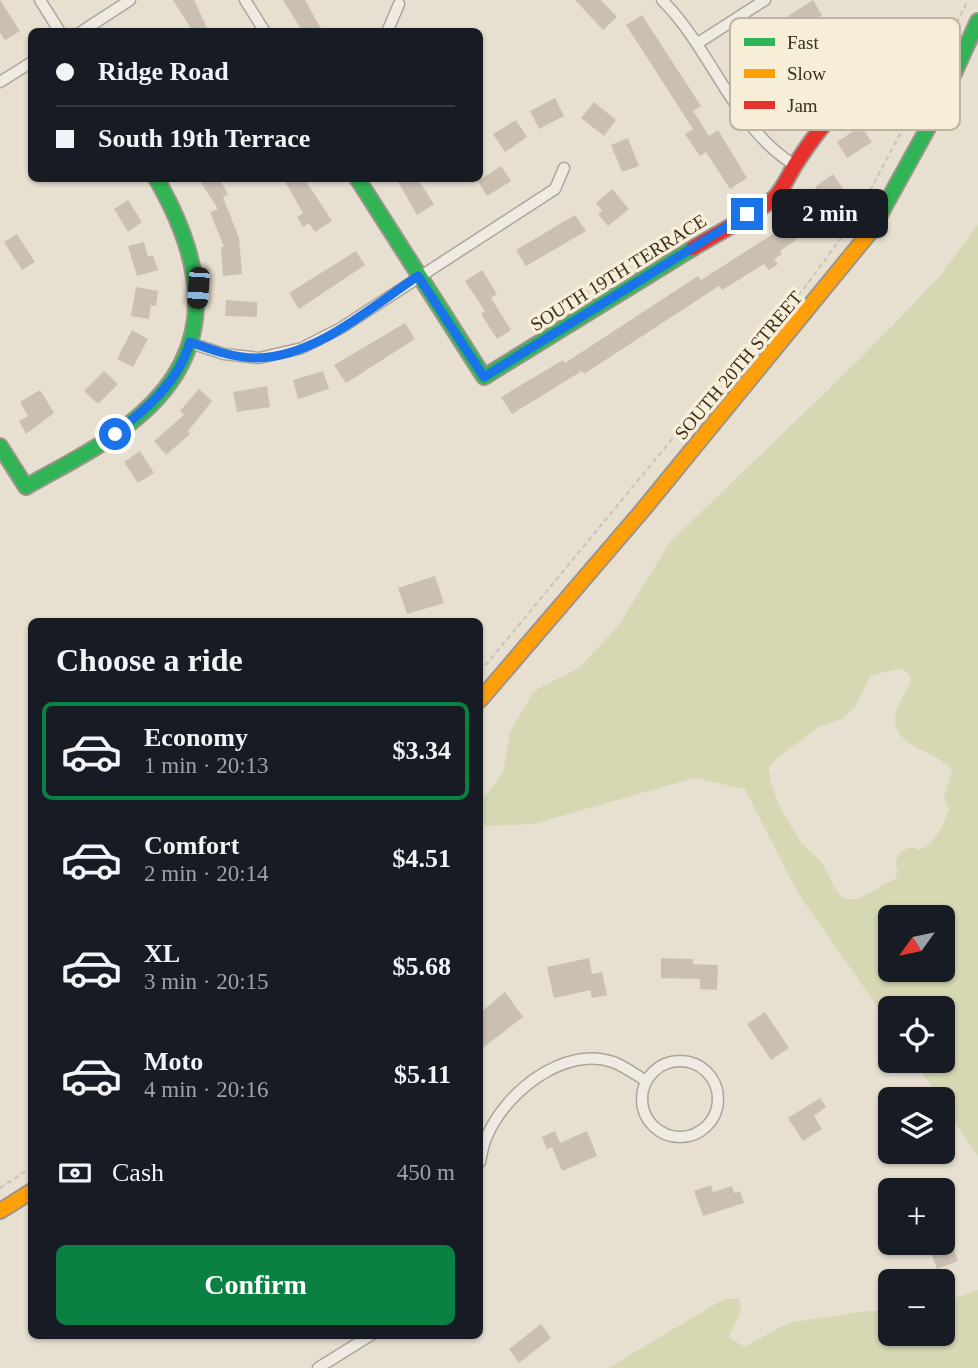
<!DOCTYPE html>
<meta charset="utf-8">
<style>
:root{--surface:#171b24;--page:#242831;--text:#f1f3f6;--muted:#9ea1a6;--line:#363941;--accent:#0b8043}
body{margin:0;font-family:"Times New Roman",serif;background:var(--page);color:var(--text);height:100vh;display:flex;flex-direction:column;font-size:26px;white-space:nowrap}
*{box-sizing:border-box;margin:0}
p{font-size:23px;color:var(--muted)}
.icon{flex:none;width:38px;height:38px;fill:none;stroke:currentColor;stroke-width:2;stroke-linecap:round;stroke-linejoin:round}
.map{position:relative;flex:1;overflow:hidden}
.side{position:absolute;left:28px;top:618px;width:455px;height:721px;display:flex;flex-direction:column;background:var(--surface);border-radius:10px;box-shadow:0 2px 5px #0004}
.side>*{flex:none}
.top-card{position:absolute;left:28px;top:28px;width:455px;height:154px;border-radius:10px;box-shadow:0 2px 5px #0004;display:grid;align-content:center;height:154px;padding:0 28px;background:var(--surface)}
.needle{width:46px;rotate:237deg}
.fabs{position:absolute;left:878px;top:905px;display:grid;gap:14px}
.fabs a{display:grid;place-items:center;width:77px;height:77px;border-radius:10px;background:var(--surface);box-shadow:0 2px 5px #0004;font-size:35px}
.end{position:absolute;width:32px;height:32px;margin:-16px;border:9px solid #1a73e8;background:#fff;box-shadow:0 0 0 4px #fff}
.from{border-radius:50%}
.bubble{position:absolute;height:49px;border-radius:10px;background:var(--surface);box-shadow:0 2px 5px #0004;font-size:23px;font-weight:700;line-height:49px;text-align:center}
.car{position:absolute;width:21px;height:42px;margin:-21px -10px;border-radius:9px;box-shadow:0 0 5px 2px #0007;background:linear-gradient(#222 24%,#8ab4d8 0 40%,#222 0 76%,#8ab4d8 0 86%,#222 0)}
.top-card b{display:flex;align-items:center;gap:24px;height:66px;font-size:26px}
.top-card b+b{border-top:2px solid var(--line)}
.top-card i{width:18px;height:18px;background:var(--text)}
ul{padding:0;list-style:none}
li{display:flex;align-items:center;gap:21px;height:98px;margin:0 14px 10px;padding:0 14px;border:4px solid transparent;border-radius:10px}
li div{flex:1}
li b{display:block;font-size:26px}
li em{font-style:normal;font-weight:700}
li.active{border-color:var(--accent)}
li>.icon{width:63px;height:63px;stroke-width:1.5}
h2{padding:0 28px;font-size:32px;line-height:84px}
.pay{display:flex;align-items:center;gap:18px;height:77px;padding:0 28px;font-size:26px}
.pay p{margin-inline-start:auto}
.button{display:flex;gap:14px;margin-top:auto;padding:14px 28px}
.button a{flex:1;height:80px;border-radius:10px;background:var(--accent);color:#fff;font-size:28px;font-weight:700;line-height:80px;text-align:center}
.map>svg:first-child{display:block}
</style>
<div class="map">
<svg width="978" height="1368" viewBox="0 0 978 1368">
<rect width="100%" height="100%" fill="#e7e0d1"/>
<g fill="#d6d7b3" fill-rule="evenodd">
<path d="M978,224V1156L943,1104V1099H940L914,1061L943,1060V1008H891V1026L796,890L745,789L694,778L533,824L486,826L480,818L482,800L503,773L510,732L534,691L579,668L619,625L670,542L860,359L941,275ZM897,669L906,671L911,678C908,691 898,700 896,713C888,747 937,750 952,770L944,798L949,809C944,825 935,844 919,850L912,847L901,851L895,862L898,871L895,879L858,899H844C832,888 830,875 821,862C816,855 807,850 802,843C788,823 770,792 769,768L777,758L820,726L842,719L855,707L870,676ZM891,917H943V970H891Z"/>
<path d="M978,1290V1368H608L724,1299L739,1298L741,1311L729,1337L744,1347L788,1323L865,1311H891V1334H943V1302Z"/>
</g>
<g fill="#cbbfb2">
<path d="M0,0L20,31L5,40L0,33Z"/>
<path d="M173,0H194L209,32H193Z"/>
<path d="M283,0H305L323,32H303Z"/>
<path d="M575,0H601L617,17L603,30Z"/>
<path d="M813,0L822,15L797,32L788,16Z"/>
<path d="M642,15L701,106L693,111L709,136L718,130L747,178L730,189L706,152L700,156L685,134L693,129L626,25Z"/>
<path d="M555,98L564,116L539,129L530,111Z"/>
<path d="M594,102L616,120L604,136L581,118Z"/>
<path d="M516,120L527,137L505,152L493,134Z"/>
<path d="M861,126L872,142L847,158L837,142Z"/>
<path d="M628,138L639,166L622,172L611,145Z"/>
<path d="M501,166L511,181L487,196L478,181Z"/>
<path d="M833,174L844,190L825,202L815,187Z"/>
<path d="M198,178H219L228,194L223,197L239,238L242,274L223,276L221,247H224L210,212L218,209Z"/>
<path d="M283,178H304L332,221L315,232L309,223L303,227L297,217L303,213Z"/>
<path d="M396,178H417L434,204L417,215Z"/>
<path d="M612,189L629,209L608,226L598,214L602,211L596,203Z"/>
<path d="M128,200L142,222L128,232L114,209Z"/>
<path d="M804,207L817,225L780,251L782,254L774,259L778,264L769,270L764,264L722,290L719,286L584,374L582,371L512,414L501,397L563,360L565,363L698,276L701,280L737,257L782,228L780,225Z"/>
<path d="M575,215L586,231L526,266L516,250Z"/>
<path d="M17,234L35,262L22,270L4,242Z"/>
<path d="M144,242L148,257L153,255L158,270L137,276L128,246Z"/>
<path d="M356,251L365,265L299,309L289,293Z"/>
<path d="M482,270L497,294L491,298L511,330L497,339L481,314L485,311L465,281Z"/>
<path d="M136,287L158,291L156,306L151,305L149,319L131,316Z"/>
<path d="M226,300L257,302V317L225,316Z"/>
<path d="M405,323L415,339L346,383L334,365Z"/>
<path d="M132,330L148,339L133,367L117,359Z"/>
<path d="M104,371L118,384L98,404L84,391Z"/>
<path d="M323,371L329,389L298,399L293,380Z"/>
<path d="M267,386L270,407L237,412L233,392Z"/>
<path d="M199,389L212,401L188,431L190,434L166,455L154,441L184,415L180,411Z"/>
<path d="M40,390L54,413L26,434L19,421L28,416L20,402Z"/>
<path d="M140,451L154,473L138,483L124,462Z"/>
<path d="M435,576L444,603L407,614L398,588Z"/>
<path d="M589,958L592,974L602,972L607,995L592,998L590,990L554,998L547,967Z"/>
<path d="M661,958L693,959V964L718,965L717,990L700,989V979L661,978Z"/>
<path d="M505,992L523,1017L480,1050V1013Z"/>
<path d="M765,1012L789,1048L771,1060L747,1024Z"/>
<path d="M820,1098L826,1107L814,1116L822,1129L803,1141L788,1118Z"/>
<path d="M555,1131L560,1143L587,1131L597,1156L562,1171L552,1147L547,1149L542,1137Z"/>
<path d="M711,1185L713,1192L732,1186L734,1193L740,1191L744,1203L703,1216L694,1191Z"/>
<path d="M944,1224L958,1261L937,1269L927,1242H943Z"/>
<path d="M541,1324L551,1338L519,1363L509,1349Z"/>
</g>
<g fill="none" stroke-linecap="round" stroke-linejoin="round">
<g stroke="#ada599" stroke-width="13">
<g id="street">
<path d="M40,0L60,32"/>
<path d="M245,0L265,32"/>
<path d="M662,0C713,51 734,129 796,166"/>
<path d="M81,32L130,0"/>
<path d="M387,32L399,4"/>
<path d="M698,43L765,0"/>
<path d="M0,82L32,62"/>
<path d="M190,343L224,354L259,358L302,348L341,328L555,189L564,168"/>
<circle cx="680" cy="1099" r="38"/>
<path d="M480,1162C482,1153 483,1144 487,1136C505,1093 564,1045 613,1062C624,1066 636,1075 646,1081"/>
<path d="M318,1368L371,1335"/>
</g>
</g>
<g stroke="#9c958a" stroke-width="18">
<g id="fast">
<path d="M357,178L484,377L693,248"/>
<path d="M871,231L934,117L978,21"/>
<path d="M0,446L26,487C64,465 106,445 140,415C220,346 204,261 156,178"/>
</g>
</g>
<g stroke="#9c958a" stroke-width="18">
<g id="slow">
<path d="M480,700L642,511L871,231"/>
<path d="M0,1211L32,1191"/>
</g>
</g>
<g stroke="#9c958a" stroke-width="18">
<path id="jam" d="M693,248C714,235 760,212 775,197C783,189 789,175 795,165C833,107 864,67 934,117"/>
</g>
<g stroke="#c8c2b9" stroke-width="2" stroke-dasharray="5 3.5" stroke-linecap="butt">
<path d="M923,92L968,0"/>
<path d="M480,672L720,381L805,287L855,219L910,115"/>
<path d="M0,1188L32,1167"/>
</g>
<use href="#street" stroke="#efebe3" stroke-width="10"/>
<use href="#fast" stroke="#30b455" stroke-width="14"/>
<use href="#slow" stroke="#ff9f0a" stroke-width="14"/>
<use href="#jam" stroke="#e5322d" stroke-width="14"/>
</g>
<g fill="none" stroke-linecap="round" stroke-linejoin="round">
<path stroke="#1a73e8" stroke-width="9" d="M115,434C147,408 178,383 190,342C212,350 234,358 257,358C316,357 371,307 418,276L484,377L747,214"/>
</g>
<g text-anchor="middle" stroke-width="7" stroke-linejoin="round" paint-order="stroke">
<g font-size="19" fill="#3d2e20" stroke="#f7eed8">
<text transform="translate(618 272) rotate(-32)" y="7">SOUTH 19TH TERRACE</text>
<text transform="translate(738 365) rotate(-50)" y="7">SOUTH 20TH STREET</text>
</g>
</g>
<rect x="730" y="18" width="230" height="112" rx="10" fill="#f7eed8" stroke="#bfb4a1" stroke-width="2"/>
<rect x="744" y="38" width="31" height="8" fill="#30b455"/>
<rect x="744" y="69" width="31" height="9" fill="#ff9f0a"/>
<rect x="744" y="101" width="31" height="8" fill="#e5322d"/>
<g font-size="19" fill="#3d2e20">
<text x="787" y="49">Fast</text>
<text x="787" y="80">Slow</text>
<text x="787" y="112">Jam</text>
</g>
</svg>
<div class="fabs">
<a><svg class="needle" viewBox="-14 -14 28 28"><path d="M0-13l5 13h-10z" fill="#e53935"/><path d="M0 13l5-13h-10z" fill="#9ea1a6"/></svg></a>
<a><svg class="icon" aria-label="locate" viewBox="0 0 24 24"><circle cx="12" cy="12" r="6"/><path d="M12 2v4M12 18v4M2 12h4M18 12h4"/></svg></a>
<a><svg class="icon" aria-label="layers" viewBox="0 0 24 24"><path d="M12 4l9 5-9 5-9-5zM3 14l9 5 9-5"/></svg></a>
<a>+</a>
<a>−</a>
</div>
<i class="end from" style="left:115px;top:434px"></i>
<i class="end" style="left:747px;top:214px"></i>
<div class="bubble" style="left:772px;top:189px;width:116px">2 min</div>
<i class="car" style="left:198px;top:288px;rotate:184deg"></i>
<div class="top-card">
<b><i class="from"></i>Ridge Road</b>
<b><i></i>South 19th Terrace</b>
</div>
<section class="side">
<h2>Choose a ride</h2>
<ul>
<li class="active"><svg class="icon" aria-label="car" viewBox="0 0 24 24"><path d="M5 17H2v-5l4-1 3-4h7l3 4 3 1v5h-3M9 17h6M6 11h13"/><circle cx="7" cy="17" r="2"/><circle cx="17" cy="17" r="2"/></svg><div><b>Economy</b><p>1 min · 20:13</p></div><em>$3.34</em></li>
<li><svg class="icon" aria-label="car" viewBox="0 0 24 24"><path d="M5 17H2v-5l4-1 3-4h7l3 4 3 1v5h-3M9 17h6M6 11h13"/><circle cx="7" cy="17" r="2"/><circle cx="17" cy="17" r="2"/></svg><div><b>Comfort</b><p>2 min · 20:14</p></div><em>$4.51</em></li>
<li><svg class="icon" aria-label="car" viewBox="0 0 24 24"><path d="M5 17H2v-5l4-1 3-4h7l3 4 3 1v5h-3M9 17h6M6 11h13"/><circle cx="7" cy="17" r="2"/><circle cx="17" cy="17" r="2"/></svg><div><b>XL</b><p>3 min · 20:15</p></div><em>$5.68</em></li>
<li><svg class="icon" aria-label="car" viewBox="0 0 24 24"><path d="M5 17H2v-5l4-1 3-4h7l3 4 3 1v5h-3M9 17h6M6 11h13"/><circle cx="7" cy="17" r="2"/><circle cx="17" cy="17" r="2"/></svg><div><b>Moto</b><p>4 min · 20:16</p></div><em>$5.11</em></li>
</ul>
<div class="pay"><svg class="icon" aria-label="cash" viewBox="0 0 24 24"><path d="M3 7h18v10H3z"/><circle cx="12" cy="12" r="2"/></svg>Cash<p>450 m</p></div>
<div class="button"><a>Confirm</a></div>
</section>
</div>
